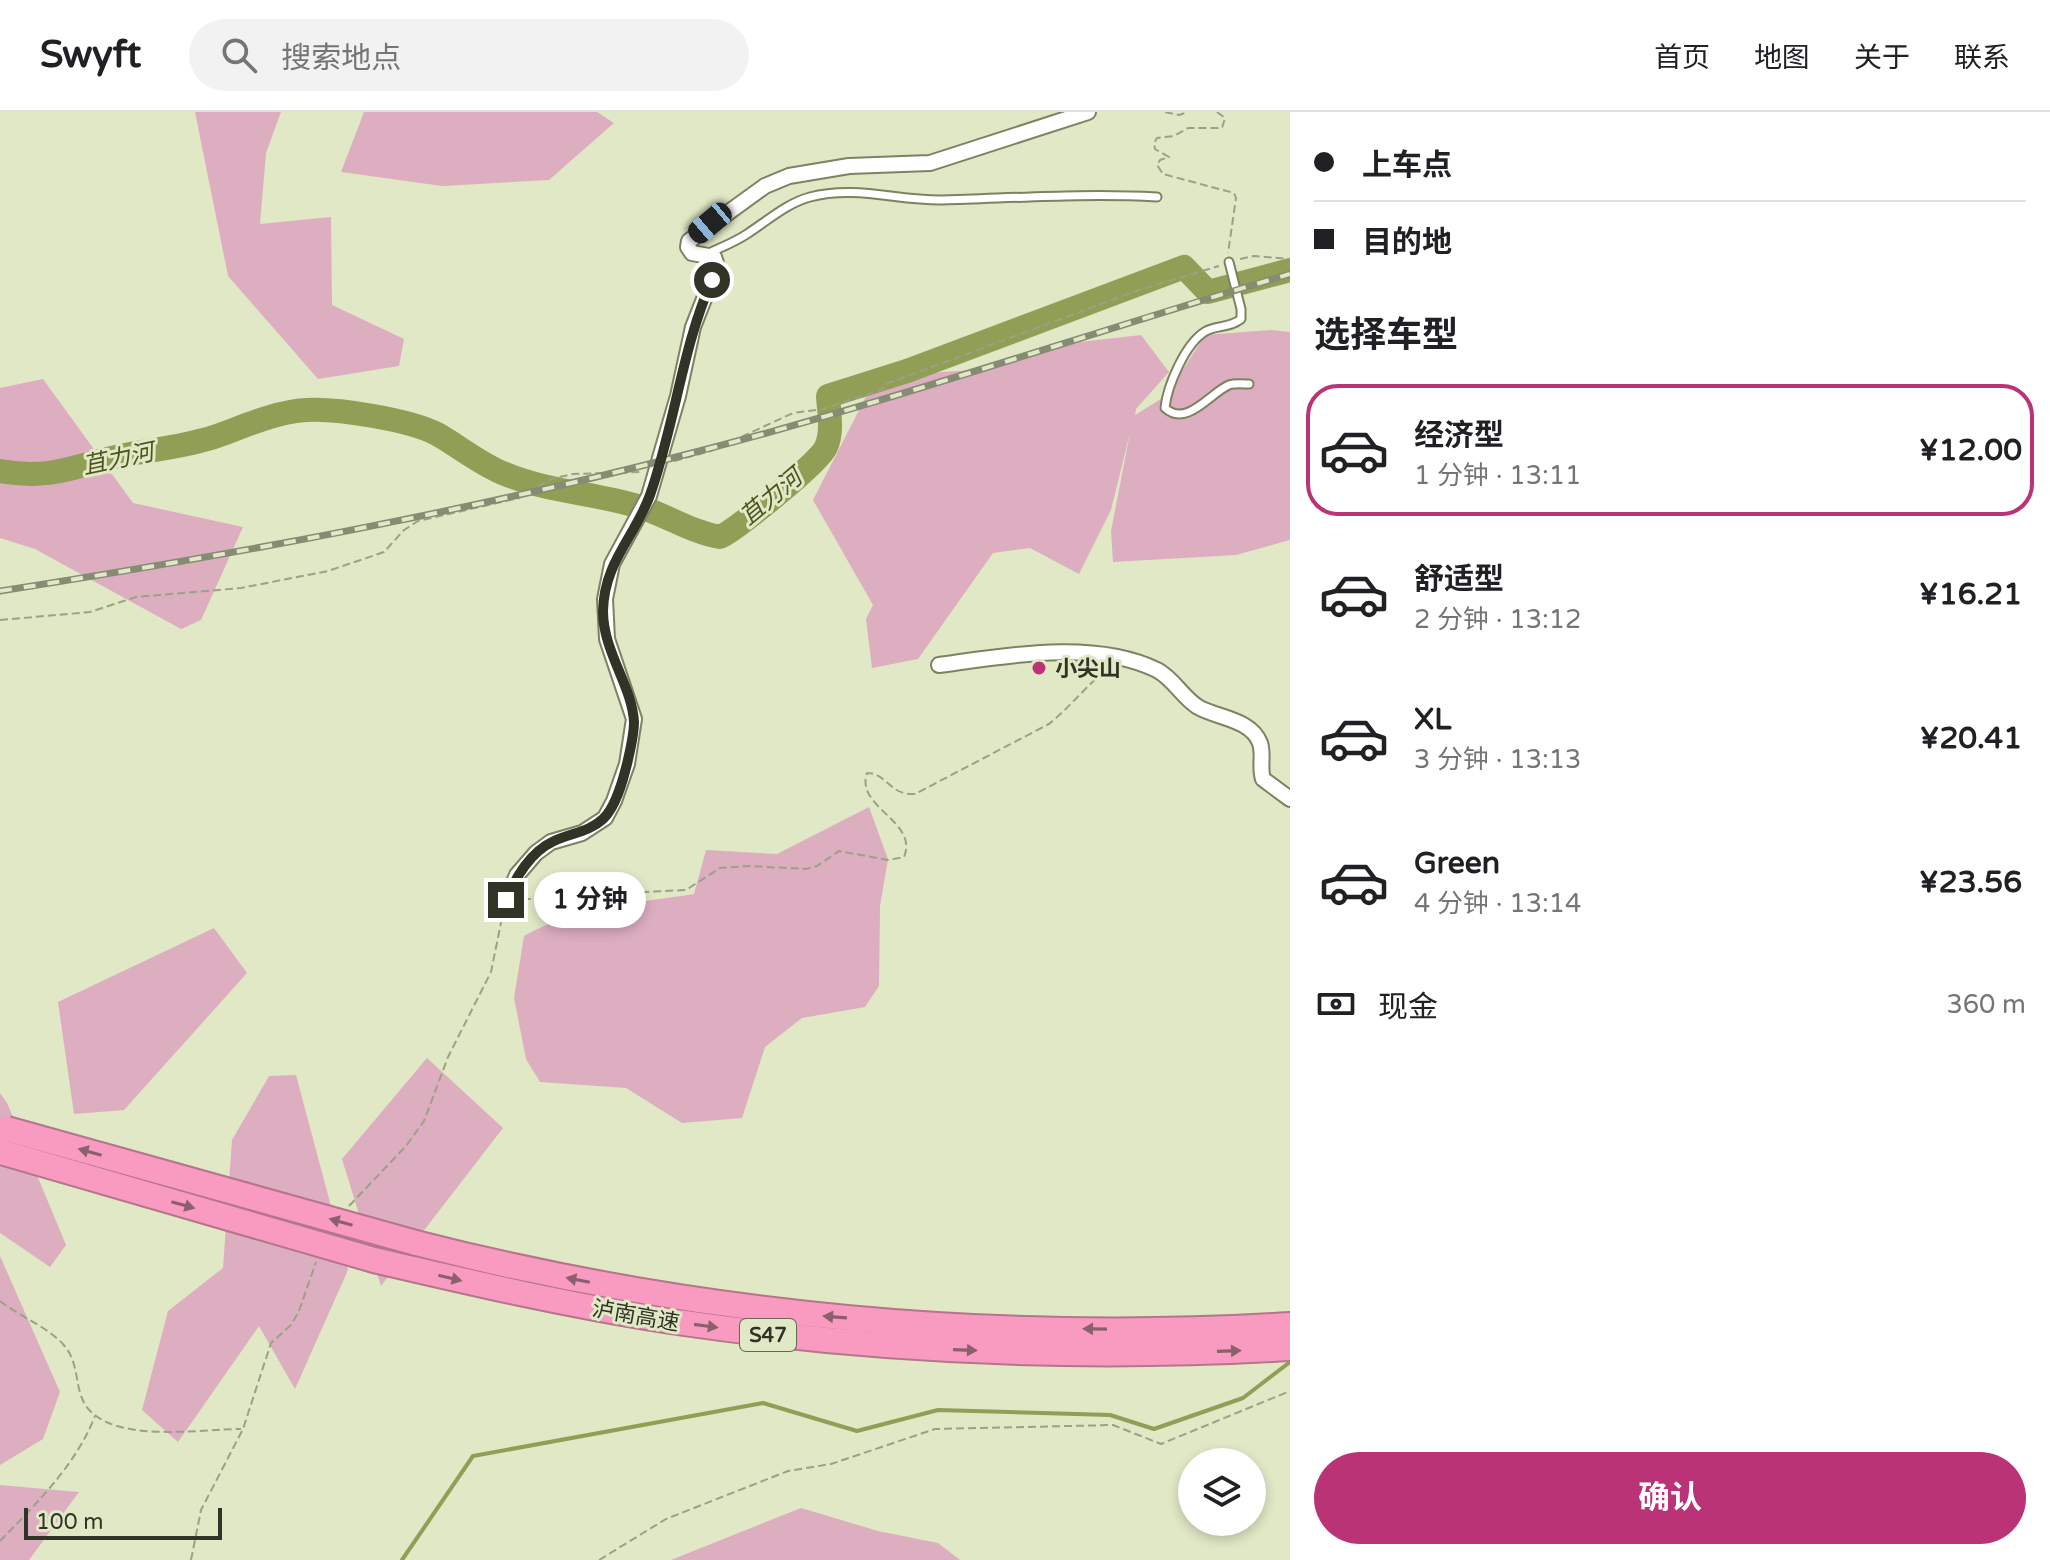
<!DOCTYPE html>
<html lang="zh">
<meta charset="utf-8">
<style>
:root{--surface:#fff;--page:#f2f2f2;--text:#202124;--muted:#757577;--line:#e0e0e0;--accent:#b93376}
body{margin:0;font-family:"Varela Round","Noto Sans SC",sans-serif;background:var(--page);color:var(--text);height:100vh;display:flex;flex-direction:column;font-size:30px;white-space:nowrap}
*{box-sizing:border-box;margin:0}
p{font-size:26px;color:var(--muted)}
.icon{flex:none;width:44px;height:44px;fill:none;stroke:currentColor;stroke-width:2;stroke-linecap:round;stroke-linejoin:round}
.map{position:relative;flex:1;overflow:hidden}
.sheet{display:flex;flex-direction:column;background:var(--surface);width:760px}
.sheet>*{flex:none}
.top-card{display:grid;align-content:center;height:176px;padding:0 24px;background:var(--surface)}
.tools{position:absolute;left:1178px;top:1336px;display:grid;gap:16px}
.tools a{display:grid;place-items:center;width:88px;height:88px;border-radius:50%;background:var(--surface);box-shadow:0 4px 12px #0003;font-size:40px}
.scale{position:absolute;left:24px;bottom:20px;width:198px;box-sizing:border-box;padding-left:8px;border:4px solid #303325;border-top:0;font-size:22px;line-height:28px;white-space:nowrap;color:#303325;-webkit-text-stroke:6px #e0e8c5;paint-order:stroke}
.end{position:absolute;width:36px;height:36px;margin:-18px;border:10px solid #303325;background:#fff;box-shadow:0 0 0 4px #fff}
.from{border-radius:50%}
.bubble{position:absolute;height:56px;border-radius:28px;background:var(--surface);box-shadow:0 4px 12px #0003;font-size:26px;font-weight:700;line-height:56px;text-align:center}
.car{position:absolute;width:24px;height:48px;margin:-24px -12px;border-radius:10px;box-shadow:0 0 6px 2px #0007;background:linear-gradient(#222 24%,#8ab4d8 0 40%,#222 0 76%,#8ab4d8 0 86%,#222 0)}
.top-card b{display:flex;align-items:center;gap:28px;height:76px;font-size:30px}
.top-card b+b{border-top:2px solid var(--line)}
.top-card i{width:20px;height:20px;background:var(--text)}
ul{padding:0;list-style:none}
li{display:flex;align-items:center;gap:24px;height:132px;margin:0 16px 12px;padding:0 8px;border:4px solid transparent;border-radius:32px}
li div{flex:1}
li b{display:block;font-size:30px}
li em{font-style:normal;font-weight:700}
li.active{border-color:var(--accent)}
li>.icon{width:72px;height:72px;stroke-width:1.5}
h2{padding:0 24px;font-size:36px;line-height:96px}
.pay{display:flex;align-items:center;gap:20px;height:88px;padding:0 24px;font-size:30px}
.pay p{margin-inline-start:auto}
.cta{display:flex;gap:16px;margin-top:auto;padding:16px 24px}
.cta a{flex:1;height:92px;border-radius:48px;background:var(--accent);color:#fff;font-size:32px;font-weight:700;line-height:92px;text-align:center}
header{display:flex;align-items:center;gap:48px;box-sizing:border-box;height:112px;padding:0 40px;background:var(--surface);border-bottom:2px solid var(--line)}
header strong{font-size:38px}
nav{display:flex;gap:44px;margin-inline-start:auto;font-size:28px}
.search{width:560px;height:72px;background:var(--page);display:flex;align-items:center;gap:20px;box-sizing:border-box;padding:0 28px;border-radius:44px;color:var(--muted);font-size:30px}
main{display:flex;flex:1;min-height:0}
.map>svg:first-child{display:block}
</style>
<header>
<strong>Swyft</strong>
<div class="search"><svg class="icon" aria-label="search" viewBox="0 0 24 24"><circle cx="10" cy="10" r="6"/><path d="M15 15l6 6"/></svg>搜索地点</div>
<nav><a>首页</a><a>地图</a><a>关于</a><a>联系</a></nav>
</header>
<main>
<div class="map">
<svg width="1290" height="1448" viewBox="0 0 1290 1448">
<rect width="100%" height="100%" fill="#e0e8c5"/>
<g fill="#ddaec0">
<path d="M195,0H281L266,41L260,112L331,105L332,193L404,227L399,254L318,267L228,164Z"/>
<path d="M364,0H597L614,11L549,68L442,74L341,60Z"/>
<path d="M1271,218L1290,220V428L1236,443L1113,450L1111,419L1130,321L1111,398L1079,462L1030,436L993,441L918,547L872,556L866,507L873,493L813,388L876,265L984,257L1044,234L1141,223L1169,260L1136,297L1135,303L1166,284L1205,223Z"/>
<path d="M43,267L133,391L243,415L201,508L181,517L35,437L0,426V276Z"/>
<path d="M869,695L888,747L880,794L879,874L865,895L802,906L765,935L742,1006L682,1011L626,976L540,970L526,947L514,886L524,824C576,795 636,791 694,782L706,738L777,742Z"/>
<path d="M214,816L247,861L124,998L74,1002L58,890Z"/>
<path d="M427,946L503,1016L381,1174L342,1047Z"/>
<path d="M296,963L348,1158L295,1277L259,1214L178,1330L142,1298L168,1199L223,1156L232,1028L269,964Z"/>
<path d="M0,981L7,991L66,1133L50,1155L0,1121Z"/>
<path d="M0,1144L60,1280L43,1327L0,1353Z"/>
<path d="M0,1373L79,1380L29,1448H0Z"/>
<path d="M801,1396L878,1419L938,1431L960,1448H671Z"/>
</g>
<g fill="none" stroke-linecap="round" stroke-linejoin="round">
<path stroke="#919e56" stroke-width="4" d="M402,1448L473,1344L763,1291L857,1319L938,1298L1110,1303L1154,1317L1243,1286L1290,1250"/>
<path stroke="#919e56" stroke-width="24" d="M0,359C56,369 79,351 130,342C159,337 186,334 214,325C243,315 274,300 306,298C338,296 410,308 437,322C460,335 480,352 505,362C548,380 596,381 640,395C668,404 691,420 720,425C737,417 820,350 826,335C833,320 829,300 828,284L907,259L1184,155L1208,180L1290,158"/>
<g stroke="#7c8262" stroke-width="11">
<g id="lane">
<path d="M709,141C722,135 735,130 747,122C767,109 787,91 810,85C856,73 898,89 943,88C1015,86 1086,81 1157,85"/>
<path d="M1229,150L1241,197V207C1230,216 1217,213 1206,219C1185,231 1167,275 1165,296C1187,316 1211,280 1229,273C1235,271 1243,272 1249,272"/>
</g>
</g>
<g stroke="#7c8262" stroke-width="18">
<g id="street">
<path d="M939,553C1005,544 1094,527 1157,558C1174,567 1182,585 1198,595C1217,606 1251,607 1260,631C1264,643 1259,655 1263,667L1290,687"/>
<path d="M506,788L517,763L536,741L551,730L582,721L605,706L614,689L627,652L634,607L607,527L605,487L612,452L649,384L678,284L693,215L717,154L714,145L692,141L688,135L689,129L765,74L789,64L849,54L930,51L1088,0"/>
</g>
</g>
<g stroke="#b3768a" stroke-width="28">
<g id="highway">
<path d="M416,1131C700,1204 997,1231 1290,1213"/>
<path d="M374,1148C477,1172 580,1196 684,1211C885,1240 1088,1248 1290,1236"/>
</g>
</g>
<g stroke="#9ba186" stroke-width="2" stroke-dasharray="8 4" stroke-linecap="butt">
<path d="M1165,0L1179,3L1188,0"/>
<path d="M1217,0L1225,6L1222,16H1188L1174,24L1157,26L1154,31L1155,37L1169,45L1160,48L1157,53L1163,62L1234,81L1236,86L1228,141"/>
<path d="M1240,147L1254,144L1290,147"/>
<path d="M674,349L711,339L793,301L823,297L883,277L886,272L1136,179L1219,154"/>
<path d="M0,508L90,500L136,485L241,476L328,459L384,440L404,418L418,409L519,386L551,367L573,362L641,360"/>
<path d="M523,787H556L589,777L624,781L686,778L720,756L748,754L806,757L817,754L839,739L888,748L904,745C919,709 855,696 867,661C887,661 890,684 915,682L1049,612C1070,595 1086,574 1107,557"/>
<path d="M349,1094L406,1034L424,1009L448,945L491,860L503,801"/>
<path d="M0,1189C19,1204 44,1213 62,1231C81,1251 73,1274 86,1294C113,1332 201,1317 241,1317"/>
<path d="M0,1429C36,1392 76,1353 95,1304"/>
<path d="M191,1448L201,1398L243,1317L271,1231L291,1213L299,1199L316,1150"/>
<path d="M599,1448L666,1407L788,1359L831,1352L935,1317L1113,1313L1161,1332L1290,1279"/>
</g>
<use href="#lane" stroke="#fff" stroke-width="7"/>
<use href="#street" stroke="#fff" stroke-width="14"/>
<use href="#highway" stroke="#f99ac1" stroke-width="24"/>
<g stroke="#868b73" stroke-width="7">
<path id="rail" d="M0,479C231,443 462,401 688,342C891,290 1089,221 1290,162"/>
</g>
<use href="#rail" stroke="#e0e8c5" stroke-width="4" stroke-dasharray="12" stroke-linecap="butt"/>
<g stroke="#b3768a" stroke-width="28" stroke-linecap="butt">
<g id="highway-bridge">
<path d="M7,1017L416,1131"/>
<path d="M1,1040L374,1148"/>
</g>
</g>
<use href="#highway-bridge" stroke="#f99ac1" stroke-width="24"/>
</g>
<defs><path id="oneway-solid" d="M-6-.8H1V-3.2L6.5 0L1 3.2V.8H-6Z" transform="scale(2)"/></defs>
<g fill="#8a616b">
<use href="#oneway-solid" transform="translate(90 1040) rotate(-164)"/>
<use href="#oneway-solid" transform="translate(183 1093) rotate(16)"/>
<use href="#oneway-solid" transform="translate(341 1110) rotate(-164)"/>
<use href="#oneway-solid" transform="translate(450 1166) rotate(13)"/>
<use href="#oneway-solid" transform="translate(578 1168) rotate(-169)"/>
<use href="#oneway-solid" transform="translate(835 1205) rotate(-176)"/>
<use href="#oneway-solid" transform="translate(706 1214) rotate(8)"/>
<use href="#oneway-solid" transform="translate(1095 1217) rotate(-179)"/>
<use href="#oneway-solid" transform="translate(965 1238) rotate(2)"/>
<use href="#oneway-solid" transform="translate(1229 1239) rotate(-2)"/>
</g>
<g fill="none" stroke-linecap="round" stroke-linejoin="round">
<path stroke="#303325" stroke-width="10" d="M506,788C516,765 530,740 554,729C571,721 589,720 603,707C616,695 623,668 627,652C630,639 634,623 634,610C632,573 603,540 603,499C604,450 635,425 650,383C675,312 682,236 712,168"/>
</g>
<circle fill="#b93376" stroke="#e0e8c5" stroke-width="3" cx="1039" cy="556" r="8"/>
<g text-anchor="middle" stroke-width="6" stroke-linejoin="round" paint-order="stroke">
<rect fill="#e0e8c5" stroke="#656955" stroke-width="2" x="740" y="1207" width="56" height="32" rx="6"/>
<g font-size="20" font-weight="bold" fill="#303325">
<text x="768" y="1230">S47</text>
</g>
<g font-size="22" font-weight="bold" fill="#303325" stroke="#e0e8c5" text-anchor="start">
<text x="1055" y="564">小尖山</text>
</g>
<g font-size="22" fill="#303325" stroke="#e0e8c5">
<text transform="translate(636 1203) rotate(10)" y="8">泸南高速</text>
</g>
<g font-size="24" font-style="italic" fill="#4c541f" stroke="#e0e8c5">
<text transform="translate(118 347) rotate(-12)" y="8">苴力河</text>
<text transform="translate(771 385) rotate(-40)" y="8">苴力河</text>
</g>
</g>
</svg>
<div class="tools">
<a><svg class="icon" aria-label="layers" viewBox="0 0 24 24"><path d="M12 4l9 5-9 5-9-5zM3 14l9 5 9-5"/></svg></a>
</div>
<div class="scale">100 m</div>
<i class="end from" style="left:712px;top:168px"></i>
<i class="end" style="left:506px;top:788px"></i>
<div class="bubble" style="left:534px;top:760px;width:112px">1 分钟</div>
<i class="car" style="left:710px;top:111px;rotate:230deg"></i>
</div>
<section class="sheet">
<div class="top-card">
<b><i class="from"></i>上车点</b>
<b><i></i>目的地</b>
</div>
<h2>选择车型</h2>
<ul>
<li class="active"><svg class="icon" aria-label="car" viewBox="0 0 24 24"><path d="M5 17H2v-5l4-1 3-4h7l3 4 3 1v5h-3M9 17h6M6 11h13"/><circle cx="7" cy="17" r="2"/><circle cx="17" cy="17" r="2"/></svg><div><b>经济型</b><p>1 分钟 · 13:11</p></div><em>¥12.00</em></li>
<li><svg class="icon" aria-label="car" viewBox="0 0 24 24"><path d="M5 17H2v-5l4-1 3-4h7l3 4 3 1v5h-3M9 17h6M6 11h13"/><circle cx="7" cy="17" r="2"/><circle cx="17" cy="17" r="2"/></svg><div><b>舒适型</b><p>2 分钟 · 13:12</p></div><em>¥16.21</em></li>
<li><svg class="icon" aria-label="car" viewBox="0 0 24 24"><path d="M5 17H2v-5l4-1 3-4h7l3 4 3 1v5h-3M9 17h6M6 11h13"/><circle cx="7" cy="17" r="2"/><circle cx="17" cy="17" r="2"/></svg><div><b>XL</b><p>3 分钟 · 13:13</p></div><em>¥20.41</em></li>
<li><svg class="icon" aria-label="car" viewBox="0 0 24 24"><path d="M5 17H2v-5l4-1 3-4h7l3 4 3 1v5h-3M9 17h6M6 11h13"/><circle cx="7" cy="17" r="2"/><circle cx="17" cy="17" r="2"/></svg><div><b>Green</b><p>4 分钟 · 13:14</p></div><em>¥23.56</em></li>
</ul>
<div class="pay"><svg class="icon" aria-label="cash" viewBox="0 0 24 24"><path d="M3 7h18v10H3z"/><circle cx="12" cy="12" r="2"/></svg>现金<p>360 m</p></div>
<div class="cta"><a>确认</a></div>
</section>
</main>
